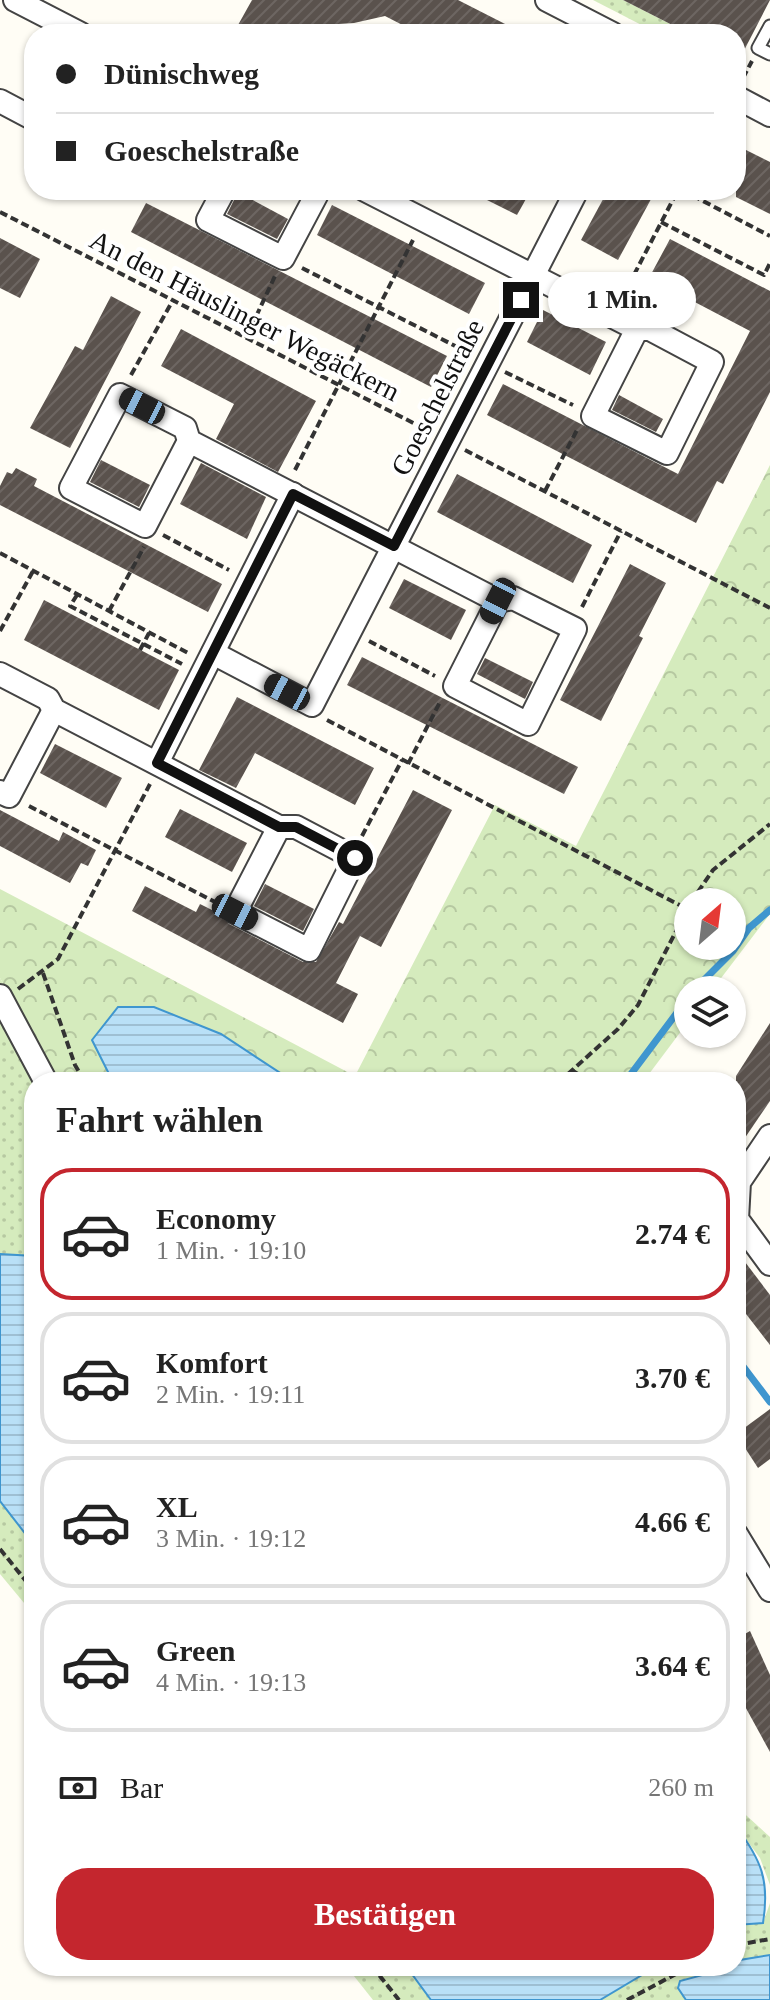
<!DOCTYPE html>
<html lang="de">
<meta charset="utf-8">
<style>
:root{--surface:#fff;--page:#f2f2f2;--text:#222;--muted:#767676;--line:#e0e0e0;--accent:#c4262e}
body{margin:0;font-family:"Times New Roman",serif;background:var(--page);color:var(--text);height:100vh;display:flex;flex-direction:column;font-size:30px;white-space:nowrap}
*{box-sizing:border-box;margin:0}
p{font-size:26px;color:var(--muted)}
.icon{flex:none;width:44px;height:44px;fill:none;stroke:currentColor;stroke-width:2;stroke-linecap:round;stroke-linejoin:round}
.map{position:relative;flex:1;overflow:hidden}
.side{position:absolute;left:24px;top:1072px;width:722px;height:904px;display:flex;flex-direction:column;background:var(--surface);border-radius:32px;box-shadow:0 2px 6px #0004}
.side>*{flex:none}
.top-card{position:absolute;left:24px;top:24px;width:722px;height:176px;border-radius:32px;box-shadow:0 2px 6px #0004;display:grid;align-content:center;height:176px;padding:0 32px;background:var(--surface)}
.needle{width:52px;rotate:28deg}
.controls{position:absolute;left:674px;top:888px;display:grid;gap:16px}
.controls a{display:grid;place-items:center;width:72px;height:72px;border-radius:50%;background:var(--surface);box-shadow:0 2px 6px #0004;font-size:40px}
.end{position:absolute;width:36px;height:36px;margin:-18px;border:10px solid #111;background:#fff;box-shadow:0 0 0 4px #fff}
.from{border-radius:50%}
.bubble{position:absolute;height:56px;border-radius:28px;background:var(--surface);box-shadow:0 2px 6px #0004;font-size:26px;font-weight:800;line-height:56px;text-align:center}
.car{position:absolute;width:24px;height:48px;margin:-24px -12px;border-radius:10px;box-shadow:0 0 6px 2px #0007;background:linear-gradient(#222 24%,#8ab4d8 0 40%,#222 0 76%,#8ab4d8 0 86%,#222 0)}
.top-card b{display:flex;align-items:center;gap:28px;height:76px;font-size:30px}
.top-card b+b{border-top:2px solid var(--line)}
.top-card i{width:20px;height:20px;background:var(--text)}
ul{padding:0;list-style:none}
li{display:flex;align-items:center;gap:24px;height:132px;margin:0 16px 12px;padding:0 16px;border:4px solid var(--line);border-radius:32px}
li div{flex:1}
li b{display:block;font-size:30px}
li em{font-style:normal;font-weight:800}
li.selected{border-color:var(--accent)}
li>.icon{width:72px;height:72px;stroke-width:1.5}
h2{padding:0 32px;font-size:36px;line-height:96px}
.pay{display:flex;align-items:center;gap:20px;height:88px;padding:0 32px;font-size:30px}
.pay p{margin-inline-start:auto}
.cta{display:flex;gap:16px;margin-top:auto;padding:16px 32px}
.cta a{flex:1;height:92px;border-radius:32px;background:var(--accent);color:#fff;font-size:32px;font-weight:800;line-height:92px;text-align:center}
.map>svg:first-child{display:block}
</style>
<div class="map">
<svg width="770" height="2000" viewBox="0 0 770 2000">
<defs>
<pattern id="grass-dots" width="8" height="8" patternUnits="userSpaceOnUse" patternTransform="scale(2)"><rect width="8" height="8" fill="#d5ebbd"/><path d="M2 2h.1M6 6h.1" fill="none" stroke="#b6c8a1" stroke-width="1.8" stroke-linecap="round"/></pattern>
<pattern id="park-crowns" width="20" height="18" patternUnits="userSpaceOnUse" patternTransform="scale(2)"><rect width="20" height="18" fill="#d5ebbd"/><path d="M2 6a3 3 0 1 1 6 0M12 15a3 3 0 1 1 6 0" fill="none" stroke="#b6c8a1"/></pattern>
<pattern id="water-rules" width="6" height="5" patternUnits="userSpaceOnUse" patternTransform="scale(2)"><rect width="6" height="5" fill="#b9e0f7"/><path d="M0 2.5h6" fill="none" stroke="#9ebfd3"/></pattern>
<pattern id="building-hatch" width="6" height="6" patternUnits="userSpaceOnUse" patternTransform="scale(2)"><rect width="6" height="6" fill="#5a524d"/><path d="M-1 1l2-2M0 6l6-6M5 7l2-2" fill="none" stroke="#6d6662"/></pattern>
</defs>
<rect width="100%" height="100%" fill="#fffdf5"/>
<g fill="url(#grass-dots)">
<path d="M593,0H623L690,34H659Z"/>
<path d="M0,978L58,1082H34V1256L0,1254Z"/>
<path d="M0,1501L34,1545V1615L0,1574Z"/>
<path d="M736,1806L770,1837V1885L760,1858L736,1826Z"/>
<path d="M770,1903V1955L736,1963V1925L763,1923Z"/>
<path d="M346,1966H406L431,2000H373Z"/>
<path d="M657,1966H727L680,1981L678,1988L686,2000H600Z"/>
</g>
<path fill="url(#park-crowns)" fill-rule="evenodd" d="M770,465V914L712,990H688V1022L643,1082H58L0,978V889L355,1076L495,805L576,846ZM688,902H732V946H688Z"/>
<g fill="url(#water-rules)" stroke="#3f96cf" stroke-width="2">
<path d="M118,1007H154L221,1034L294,1082L112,1080L92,1040Z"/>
<path d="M0,1254L34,1256V1545L0,1501Z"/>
<path d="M736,1826C761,1860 770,1880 763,1923L736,1925Z"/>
<path d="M770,1955V2000H686L678,1988L680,1981L736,1966L740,1960Z"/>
<path d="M406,1966H657L600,2000H431Z"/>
</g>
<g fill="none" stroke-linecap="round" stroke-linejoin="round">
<g stroke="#3f96cf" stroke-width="7">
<path d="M694,990L733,951L749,928L770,910"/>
<path d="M628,1078L688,998"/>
<path d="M736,1357L770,1402"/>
</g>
</g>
<g fill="url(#building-hatch)">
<path d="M252,0H458L525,34H420L385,16L354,23L291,27L288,34H233Z"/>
<path d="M623,0H770L736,66V34H690Z"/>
<path d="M736,145L770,162V214L736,197Z"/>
<path d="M467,190H531L517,215Z"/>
<path d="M608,190H656L618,260L581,240Z"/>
<path d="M238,192L288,219L277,239L227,214Z"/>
<path d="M146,203L447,356L431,387L131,232Z"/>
<path d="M332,205L485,283L469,314L317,235Z"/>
<path d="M0,238L40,259L20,298L0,288Z"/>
<path d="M670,239L770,291V392L723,484L717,481L696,523L487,415L503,384L678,474L750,331L649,278Z"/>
<path d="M111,296L141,312L70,448L30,428L75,346L83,350Z"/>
<path d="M543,310L606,342L590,375L527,342Z"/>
<path d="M181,329L316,401L278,472L216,439L234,404L161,366Z"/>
<path d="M619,395L663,419L656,432L612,410Z"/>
<path d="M101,460L150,485L139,507L90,482Z"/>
<path d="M201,463L266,497L247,539L180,504Z"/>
<path d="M16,468L37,479L34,486L222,584L208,612L0,505V486L7,472L12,474Z"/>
<path d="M457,474L592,545L573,583L437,512Z"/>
<path d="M630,564L666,583L639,636L643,638L601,721L560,700Z"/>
<path d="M404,579L466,610L451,640L389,608Z"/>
<path d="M44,600L179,670L159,710L24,640Z"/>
<path d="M362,657L578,767L564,794L347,685Z"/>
<path d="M485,658L533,682L525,699L477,674Z"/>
<path d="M237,697L374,768L355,805L255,753L236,788L199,770Z"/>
<path d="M55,744L122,778L106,808L40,773Z"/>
<path d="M413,790L452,810L381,947L360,936L336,983L358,994L343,1023L132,911L145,886L196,912L200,904L222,915L229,924L303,962H316L339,922L343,924Z"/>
<path d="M180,809L247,843L232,872L165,837Z"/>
<path d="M0,810L59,841L63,832L96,850L88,866L81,863L70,883L0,846Z"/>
<path d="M265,884L314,909L303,931L254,906Z"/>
<path d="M770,1023V1101L736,1151V1076Z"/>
<path d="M736,1250L770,1295V1345L736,1301Z"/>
<path d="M770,1409V1459L758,1468L736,1434Z"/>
<path d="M750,1631L770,1675V1752L736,1690V1639Z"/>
</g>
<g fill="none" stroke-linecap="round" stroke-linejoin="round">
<g stroke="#444" stroke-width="15">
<path id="lane" d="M770,26L758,48L770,54"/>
</g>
<g stroke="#444" stroke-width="26">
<g id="street">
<path d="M15,0L81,34"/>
<path d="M547,0L613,34"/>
<path d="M736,97L770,115"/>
<path d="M0,101L34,119"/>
<path d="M224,190L208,220L283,258L319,190"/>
<path d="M365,190L637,329H650L712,362L667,453L593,416L637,329"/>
<path d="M189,441L145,526L71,488L120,395L185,428L189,441L498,601L513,598L575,629L528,724L455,686L498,601"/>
<path d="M213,653L312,705L577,190"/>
<path d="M0,674L48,699L54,710L279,827H296L355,858L309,950L235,912L279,827"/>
<path d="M157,763L293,494"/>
<path d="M0,792L9,796L54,710"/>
<path d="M0,996L46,1082"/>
<path d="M770,1136L739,1182L737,1219L770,1264"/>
<path d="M736,1534L770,1590"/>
</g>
</g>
<g stroke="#333" stroke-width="4" stroke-dasharray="8 4" stroke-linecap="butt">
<path d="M743,78L752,61"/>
<path d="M682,190L770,236"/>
<path d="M0,212L429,431"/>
<path d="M661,222L764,275L770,263"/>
<path d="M302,268L469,353"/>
<path d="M623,296L678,190"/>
<path d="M246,338L275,276"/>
<path d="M505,372L573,405"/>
<path d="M131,375L173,300"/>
<path d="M465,450L770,608"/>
<path d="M295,470L413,240"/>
<path d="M545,491L577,430"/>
<path d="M163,535L229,570"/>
<path d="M0,553L188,653"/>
<path d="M77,595L70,606L182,664"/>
<path d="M582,607L621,531"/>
<path d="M109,611L144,547"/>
<path d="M0,631L33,571"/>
<path d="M369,641L435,676"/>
<path d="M140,650L149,633"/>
<path d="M327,720L687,909"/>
<path d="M408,764L440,702"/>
<path d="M29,806L217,903"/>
<path d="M362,836L402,760"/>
<path d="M691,902L713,870L770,824"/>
<path d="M43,973L75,1065L85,1082"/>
<path d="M18,989L58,959L150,784"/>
<path d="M573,1071L591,1082"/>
<path d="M559,1082L618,1029L638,1005L687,910"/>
<path d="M0,1549L34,1591"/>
<path d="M736,1945L770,1939"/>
<path d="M372,1966L399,2000"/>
<path d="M627,2000L691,1966"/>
</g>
<use href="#lane" stroke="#fff" stroke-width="11"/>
<use href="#street" stroke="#fff" stroke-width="22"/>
</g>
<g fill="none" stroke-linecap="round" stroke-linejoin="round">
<path stroke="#111" stroke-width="10" d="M355,858L296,827H279L157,763L293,494L394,546L521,300"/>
</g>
<g text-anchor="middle" stroke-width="8" stroke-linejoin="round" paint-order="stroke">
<g font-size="28" fill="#111" stroke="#fff">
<text transform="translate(245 315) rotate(27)" y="10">An den Häuslinger Wegäckern</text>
<text transform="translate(437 397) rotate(-63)" y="10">Goeschelstraße</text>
</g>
</g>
</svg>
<div class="controls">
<a><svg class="needle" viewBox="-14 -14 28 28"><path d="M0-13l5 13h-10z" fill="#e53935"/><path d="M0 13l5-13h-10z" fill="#767676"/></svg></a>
<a><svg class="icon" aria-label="layers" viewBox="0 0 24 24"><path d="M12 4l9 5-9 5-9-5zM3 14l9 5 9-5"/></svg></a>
</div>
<i class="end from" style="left:355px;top:858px"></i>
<i class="end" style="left:521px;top:300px"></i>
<div class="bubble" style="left:548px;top:272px;width:148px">1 Min.</div>
<i class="car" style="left:142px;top:406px;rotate:297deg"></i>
<i class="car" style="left:498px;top:601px;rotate:207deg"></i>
<i class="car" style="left:287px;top:692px;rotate:298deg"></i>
<i class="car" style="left:235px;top:912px;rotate:117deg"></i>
<div class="top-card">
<b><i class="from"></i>Dünischweg</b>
<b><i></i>Goeschelstraße</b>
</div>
<section class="side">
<h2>Fahrt wählen</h2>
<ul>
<li class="selected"><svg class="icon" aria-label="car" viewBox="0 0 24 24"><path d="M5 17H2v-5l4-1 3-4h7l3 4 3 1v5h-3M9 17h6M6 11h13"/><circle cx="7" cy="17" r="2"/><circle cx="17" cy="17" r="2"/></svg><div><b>Economy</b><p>1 Min. · 19:10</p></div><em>2.74 €</em></li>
<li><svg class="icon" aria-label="car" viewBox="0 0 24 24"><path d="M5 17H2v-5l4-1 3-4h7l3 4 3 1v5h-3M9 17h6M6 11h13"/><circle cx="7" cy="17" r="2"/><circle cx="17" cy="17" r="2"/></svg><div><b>Komfort</b><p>2 Min. · 19:11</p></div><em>3.70 €</em></li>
<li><svg class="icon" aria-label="car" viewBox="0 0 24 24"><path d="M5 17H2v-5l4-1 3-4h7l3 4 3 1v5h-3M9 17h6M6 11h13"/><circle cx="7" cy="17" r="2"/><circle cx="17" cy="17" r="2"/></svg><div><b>XL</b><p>3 Min. · 19:12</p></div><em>4.66 €</em></li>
<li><svg class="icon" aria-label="car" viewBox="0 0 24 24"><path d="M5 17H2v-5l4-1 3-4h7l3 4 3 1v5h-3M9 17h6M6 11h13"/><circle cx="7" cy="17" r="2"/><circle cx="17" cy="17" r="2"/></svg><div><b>Green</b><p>4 Min. · 19:13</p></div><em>3.64 €</em></li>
</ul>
<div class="pay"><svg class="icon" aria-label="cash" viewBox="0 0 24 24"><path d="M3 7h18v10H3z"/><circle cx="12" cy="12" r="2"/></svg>Bar<p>260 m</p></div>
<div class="cta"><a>Bestätigen</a></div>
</section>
</div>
